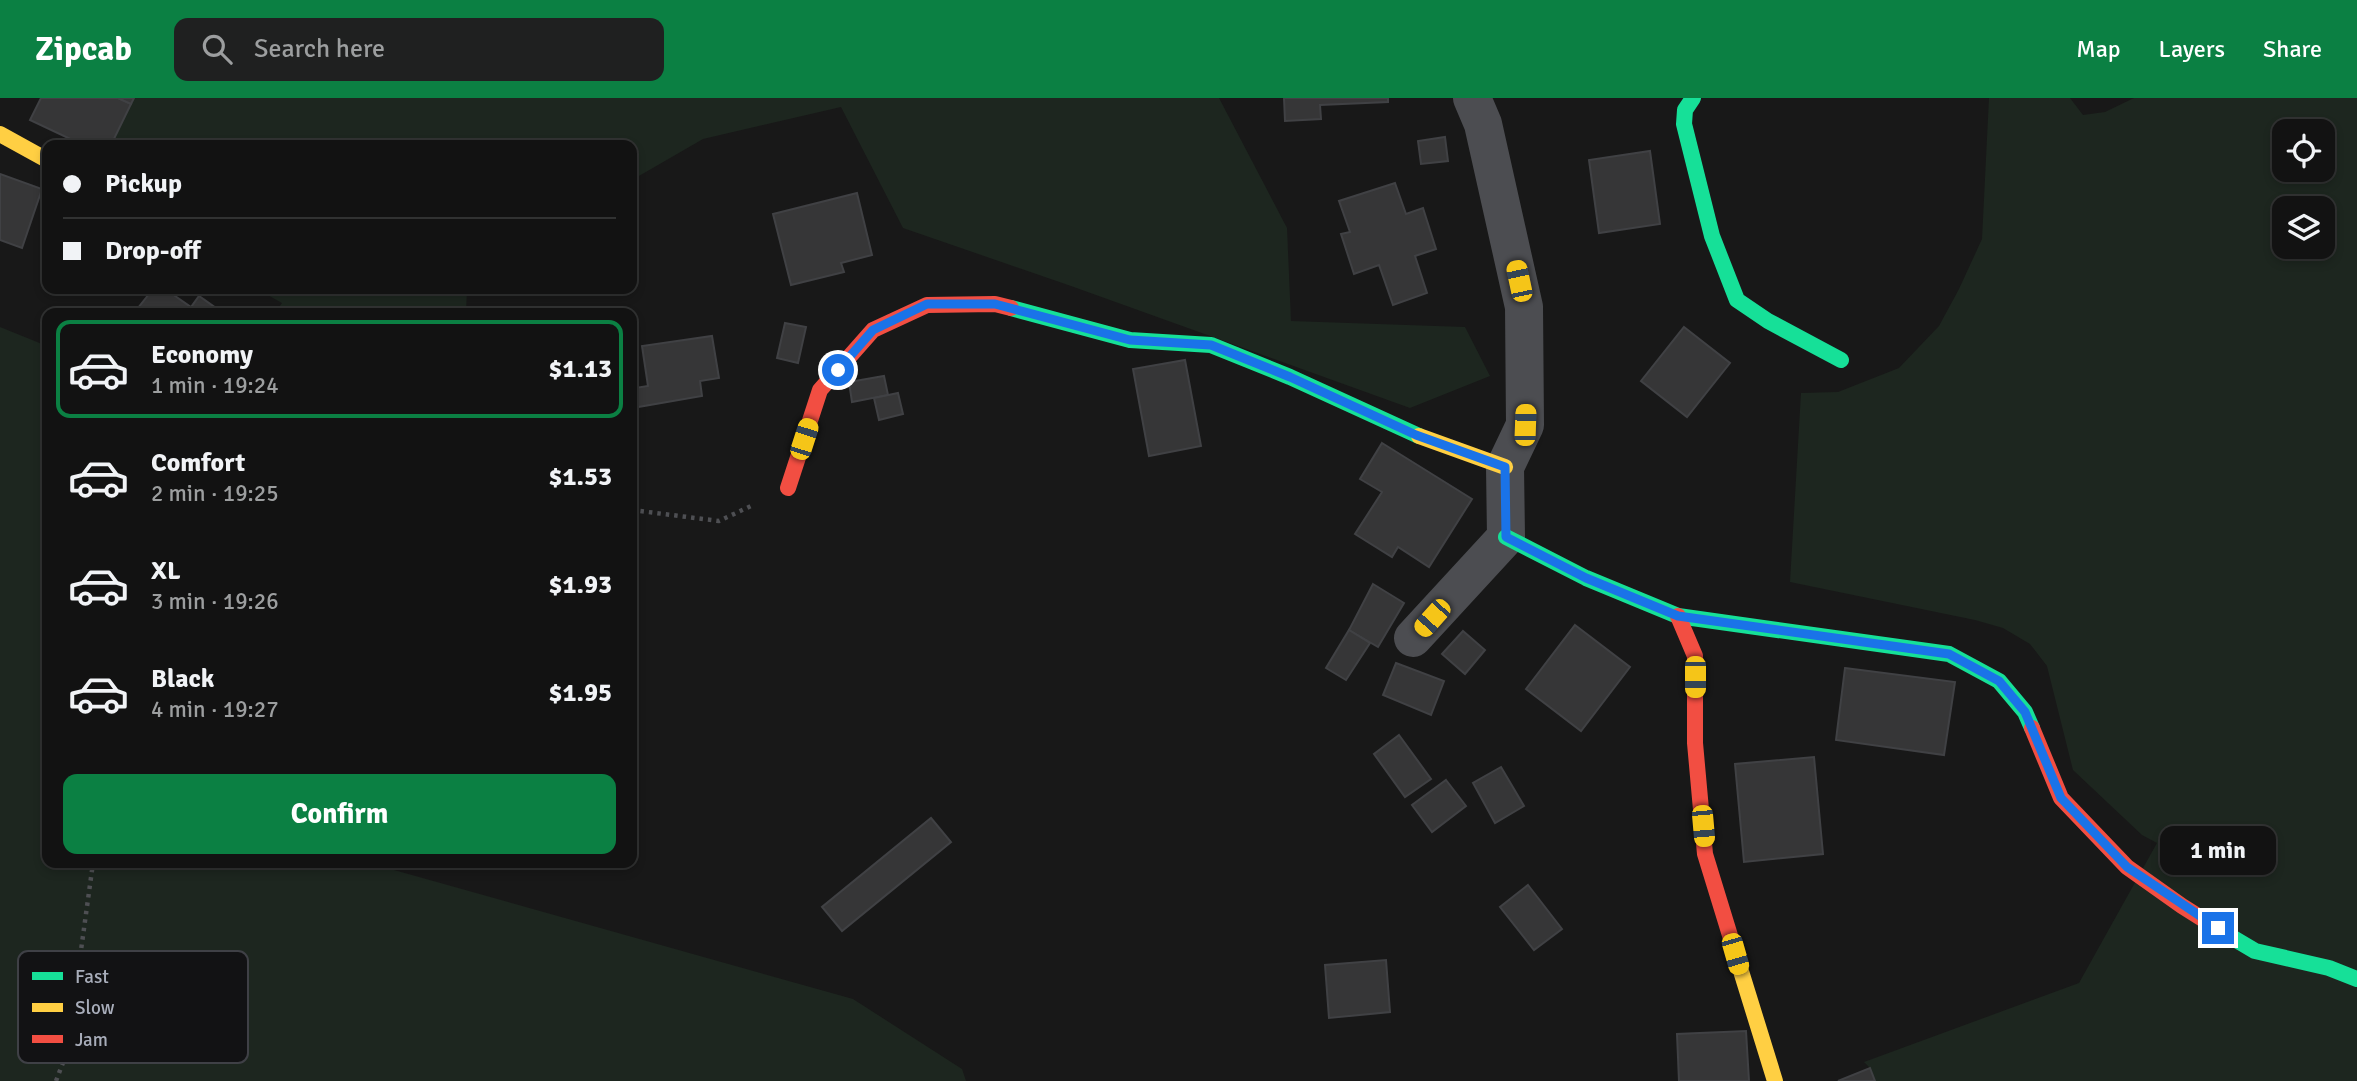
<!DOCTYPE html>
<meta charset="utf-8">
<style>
:root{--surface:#121212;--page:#1f2020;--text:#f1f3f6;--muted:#9c9e9f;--line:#313232;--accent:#0b8043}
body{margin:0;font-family:Signika,sans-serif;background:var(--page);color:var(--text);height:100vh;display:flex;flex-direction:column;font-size:26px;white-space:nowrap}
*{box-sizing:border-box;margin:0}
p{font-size:23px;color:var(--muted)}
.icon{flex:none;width:38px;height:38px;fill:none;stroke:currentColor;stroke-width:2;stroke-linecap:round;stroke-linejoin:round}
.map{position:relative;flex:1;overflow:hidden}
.side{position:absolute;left:42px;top:210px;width:595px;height:560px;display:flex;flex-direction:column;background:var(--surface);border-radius:14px;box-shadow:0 4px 10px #0003,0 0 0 2px var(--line)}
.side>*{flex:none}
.top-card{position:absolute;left:42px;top:42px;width:595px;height:154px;border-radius:14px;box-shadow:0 4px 10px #0003,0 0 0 2px var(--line);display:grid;align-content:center;height:154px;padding:0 21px;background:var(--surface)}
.tools{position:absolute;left:2272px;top:21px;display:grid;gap:14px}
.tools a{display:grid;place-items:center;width:63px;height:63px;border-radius:14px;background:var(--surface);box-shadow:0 4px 10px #0003,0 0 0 2px var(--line);font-size:35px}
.end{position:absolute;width:32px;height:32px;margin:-16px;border:9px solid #1a73e8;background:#fff;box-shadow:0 0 0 4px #fff}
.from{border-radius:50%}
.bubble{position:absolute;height:49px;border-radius:14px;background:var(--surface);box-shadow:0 4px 10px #0003,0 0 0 2px var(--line);font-size:23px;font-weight:700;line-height:49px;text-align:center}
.car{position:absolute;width:21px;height:42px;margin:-21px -10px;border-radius:9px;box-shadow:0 0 5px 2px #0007;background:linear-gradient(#f5c518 24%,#345 0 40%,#f5c518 0 76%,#345 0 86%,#f5c518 0)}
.top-card b{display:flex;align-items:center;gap:24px;height:66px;font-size:26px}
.top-card b+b{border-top:2px solid var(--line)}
.top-card i{width:18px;height:18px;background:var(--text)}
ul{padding:12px 0 0;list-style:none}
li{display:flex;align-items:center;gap:21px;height:98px;margin:0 14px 10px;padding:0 7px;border:4px solid transparent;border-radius:14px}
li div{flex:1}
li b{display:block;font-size:26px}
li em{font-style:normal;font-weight:700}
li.on{border-color:var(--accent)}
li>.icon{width:63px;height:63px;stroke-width:1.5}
.action{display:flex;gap:14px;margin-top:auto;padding:14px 21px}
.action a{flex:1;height:80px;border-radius:14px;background:var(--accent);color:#fff;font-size:28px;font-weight:700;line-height:80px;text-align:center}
header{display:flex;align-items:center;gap:42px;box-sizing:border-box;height:98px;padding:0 35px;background:var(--accent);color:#fff}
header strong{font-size:33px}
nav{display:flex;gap:38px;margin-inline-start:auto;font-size:24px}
.search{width:490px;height:63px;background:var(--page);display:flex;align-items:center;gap:18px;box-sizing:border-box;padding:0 24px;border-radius:14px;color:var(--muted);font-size:26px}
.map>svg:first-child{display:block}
</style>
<header>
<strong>Zipcab</strong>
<div class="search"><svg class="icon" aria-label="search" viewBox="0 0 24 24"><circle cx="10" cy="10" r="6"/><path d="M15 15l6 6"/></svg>Search here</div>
<nav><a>Map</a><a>Layers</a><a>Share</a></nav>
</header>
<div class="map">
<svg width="2357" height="983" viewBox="0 0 2357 983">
<rect width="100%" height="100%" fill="#181818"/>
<g fill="#1d261f" fill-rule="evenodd">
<path d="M134,0H1219L1287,130L1291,223L1465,229L1490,278L1410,310L1071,188L903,130L841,9L703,41L632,82V47H111Z"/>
<path d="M1989,0H2070L2083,17L2105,14L2134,0H2357V983H1875L1870,970L1864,964L2079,885L2157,745L2142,737L2073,672L2047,568L2030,546L2003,530L1975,522L1790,484L1801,295L1838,294L1899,270L1939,228L1959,191L1982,141ZM2284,33H2322V72H2284ZM2284,110H2322V149H2284Z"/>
<path d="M257,191H467L466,215H275L282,205Z"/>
<path d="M0,229L47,248V765H369L853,901L962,971L966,983H0Z"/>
</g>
<g fill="#363637" stroke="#404144" stroke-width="2">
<path d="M41,0H118L131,6L111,47H83L30,22Z"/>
<path d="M118,0H134L131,6Z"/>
<path d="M1284,0H1388V4L1320,7L1321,21L1285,23Z"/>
<path d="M1445,39L1448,63L1421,66L1418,43Z"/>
<path d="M1650,53L1660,126L1599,135L1589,62Z"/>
<path d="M0,76L42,91L22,150L0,142Z"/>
<path d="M1395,85L1406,116L1423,110L1436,151L1415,158L1427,195L1393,207L1379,167L1354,176L1341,136L1350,134L1339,103Z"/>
<path d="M857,95L872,157L841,165L844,174L791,187L773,116Z"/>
<path d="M153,191H165L191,209L199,198L223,215H146L138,210Z"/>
<path d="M785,225L806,229L798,265L777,260Z"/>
<path d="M1684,229L1730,265L1687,319L1641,283Z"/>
<path d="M712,238L719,280L700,283L702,298L638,309L635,290L648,288L642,248Z"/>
<path d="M1185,262L1201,348L1149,358L1133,271Z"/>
<path d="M884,278L888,297L852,304L849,284Z"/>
<path d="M898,295L903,316L879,322L874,300Z"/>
<path d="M1382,345L1472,401L1429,469L1398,449L1392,459L1355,436L1382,394L1360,381Z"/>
<path d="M1373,486L1404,505L1378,549L1349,532Z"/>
<path d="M1575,527L1630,569L1581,633L1526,591Z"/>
<path d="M1349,532L1370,545L1346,582L1326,570Z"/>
<path d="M1463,533L1485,552L1465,576L1442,556Z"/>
<path d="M1396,565L1444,583L1431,617L1383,597Z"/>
<path d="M1845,570L1955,584L1944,657L1836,642Z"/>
<path d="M1399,637L1431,681L1405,699L1374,656Z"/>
<path d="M1814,659L1823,756L1744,764L1735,666Z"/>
<path d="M1501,669L1524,708L1495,725L1473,685Z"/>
<path d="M1446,682L1466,708L1432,734L1412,707Z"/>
<path d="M931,720L951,744L842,833L822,809Z"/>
<path d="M1528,787L1562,831L1534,852L1500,809Z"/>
<path d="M1386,862L1390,914L1329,920L1325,867Z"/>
<path d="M1746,933L1749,983H1679L1677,936Z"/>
<path d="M1870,970L1875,983H1838Z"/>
</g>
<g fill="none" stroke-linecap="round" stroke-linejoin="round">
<g stroke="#4e4f53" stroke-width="4.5" stroke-dasharray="3.5 5" stroke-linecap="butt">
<path d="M632,412L719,423L753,407"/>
<path d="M56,983L67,954L93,765"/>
</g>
<path stroke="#4c4d51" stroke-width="38" d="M1413,540L1506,439L1505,369L1525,327L1524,209L1483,26L1472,0"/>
<g stroke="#16e098" stroke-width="16">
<path d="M1693,0L1685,12L1684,26L1712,138L1737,202L1768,223L1841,262"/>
<path d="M1011,210L1130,242L1211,247L1290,279L1419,338"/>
<path d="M1506,439L1586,480L1678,518L1949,556L1999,583L2025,614L2032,630"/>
<path d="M2228,837L2255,853L2329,870L2357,881"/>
</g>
<g stroke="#ffcf43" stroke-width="16">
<path d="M0,36L47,62"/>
<path d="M1419,338L1505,369"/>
<path d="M1736,857L1775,983"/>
</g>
<g stroke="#f24e42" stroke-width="16">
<path d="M788,390L820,292L873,232L927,207L995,206L1011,210"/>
<path d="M1678,518L1695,558V645L1705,756L1736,857"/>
<path d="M2032,630L2061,700L2127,769L2182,808L2228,837"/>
</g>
</g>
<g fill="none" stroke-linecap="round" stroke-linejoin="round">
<path stroke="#1a73e8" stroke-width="9" d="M838,272L873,232L927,206H995L1130,242L1211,247L1290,279L1416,337L1505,369L1506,439L1586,480L1678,518L1949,556L1999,583L2025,614L2061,700L2127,769L2218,830"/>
</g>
<rect x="18" y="853" width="230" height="112" rx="10" fill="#121214" stroke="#3f4046" stroke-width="2"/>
<rect x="32" y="874" width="31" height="8" fill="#16e098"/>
<rect x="32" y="905" width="31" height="9" fill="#ffcf43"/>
<rect x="32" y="937" width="31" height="8" fill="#f24e42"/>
<g font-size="19" fill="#a8adba">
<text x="75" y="885">Fast</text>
<text x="75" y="916">Slow</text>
<text x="75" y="948">Jam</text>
</g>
</svg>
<div class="tools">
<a><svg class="icon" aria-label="locate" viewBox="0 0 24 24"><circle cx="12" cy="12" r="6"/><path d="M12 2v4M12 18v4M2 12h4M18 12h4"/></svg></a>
<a><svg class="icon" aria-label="layers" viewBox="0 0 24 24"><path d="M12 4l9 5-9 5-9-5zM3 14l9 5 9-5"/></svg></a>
</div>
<i class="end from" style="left:838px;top:272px"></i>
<i class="end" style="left:2218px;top:830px"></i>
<div class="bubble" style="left:2160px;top:728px;width:116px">1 min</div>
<i class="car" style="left:1519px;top:183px;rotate:348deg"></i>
<i class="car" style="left:1525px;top:327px;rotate:2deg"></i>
<i class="car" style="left:804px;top:341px;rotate:18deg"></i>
<i class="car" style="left:1432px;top:520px;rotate:222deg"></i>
<i class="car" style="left:1695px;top:579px;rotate:180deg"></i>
<i class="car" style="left:1703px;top:728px;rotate:175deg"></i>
<i class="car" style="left:1735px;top:856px;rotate:164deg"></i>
<div class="top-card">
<b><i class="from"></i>Pickup</b>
<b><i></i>Drop-off</b>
</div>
<section class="side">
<ul>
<li class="on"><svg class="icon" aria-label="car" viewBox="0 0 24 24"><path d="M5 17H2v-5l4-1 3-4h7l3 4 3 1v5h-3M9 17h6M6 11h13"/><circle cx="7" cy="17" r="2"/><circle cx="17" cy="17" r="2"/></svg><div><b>Economy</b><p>1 min · 19:24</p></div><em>$1.13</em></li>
<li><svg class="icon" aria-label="car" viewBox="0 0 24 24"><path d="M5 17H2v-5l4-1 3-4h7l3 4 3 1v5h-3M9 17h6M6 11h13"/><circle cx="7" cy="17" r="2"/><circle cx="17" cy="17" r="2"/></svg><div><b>Comfort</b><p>2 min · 19:25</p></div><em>$1.53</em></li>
<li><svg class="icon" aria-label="car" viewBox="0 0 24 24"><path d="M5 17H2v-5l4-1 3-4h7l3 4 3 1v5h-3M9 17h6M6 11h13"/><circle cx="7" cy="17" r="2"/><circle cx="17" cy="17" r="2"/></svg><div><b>XL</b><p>3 min · 19:26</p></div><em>$1.93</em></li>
<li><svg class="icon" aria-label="car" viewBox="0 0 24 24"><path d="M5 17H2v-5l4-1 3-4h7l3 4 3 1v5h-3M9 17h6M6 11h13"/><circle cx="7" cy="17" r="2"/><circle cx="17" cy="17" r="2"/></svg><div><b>Black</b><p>4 min · 19:27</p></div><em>$1.95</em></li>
</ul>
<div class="action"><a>Confirm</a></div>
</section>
</div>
